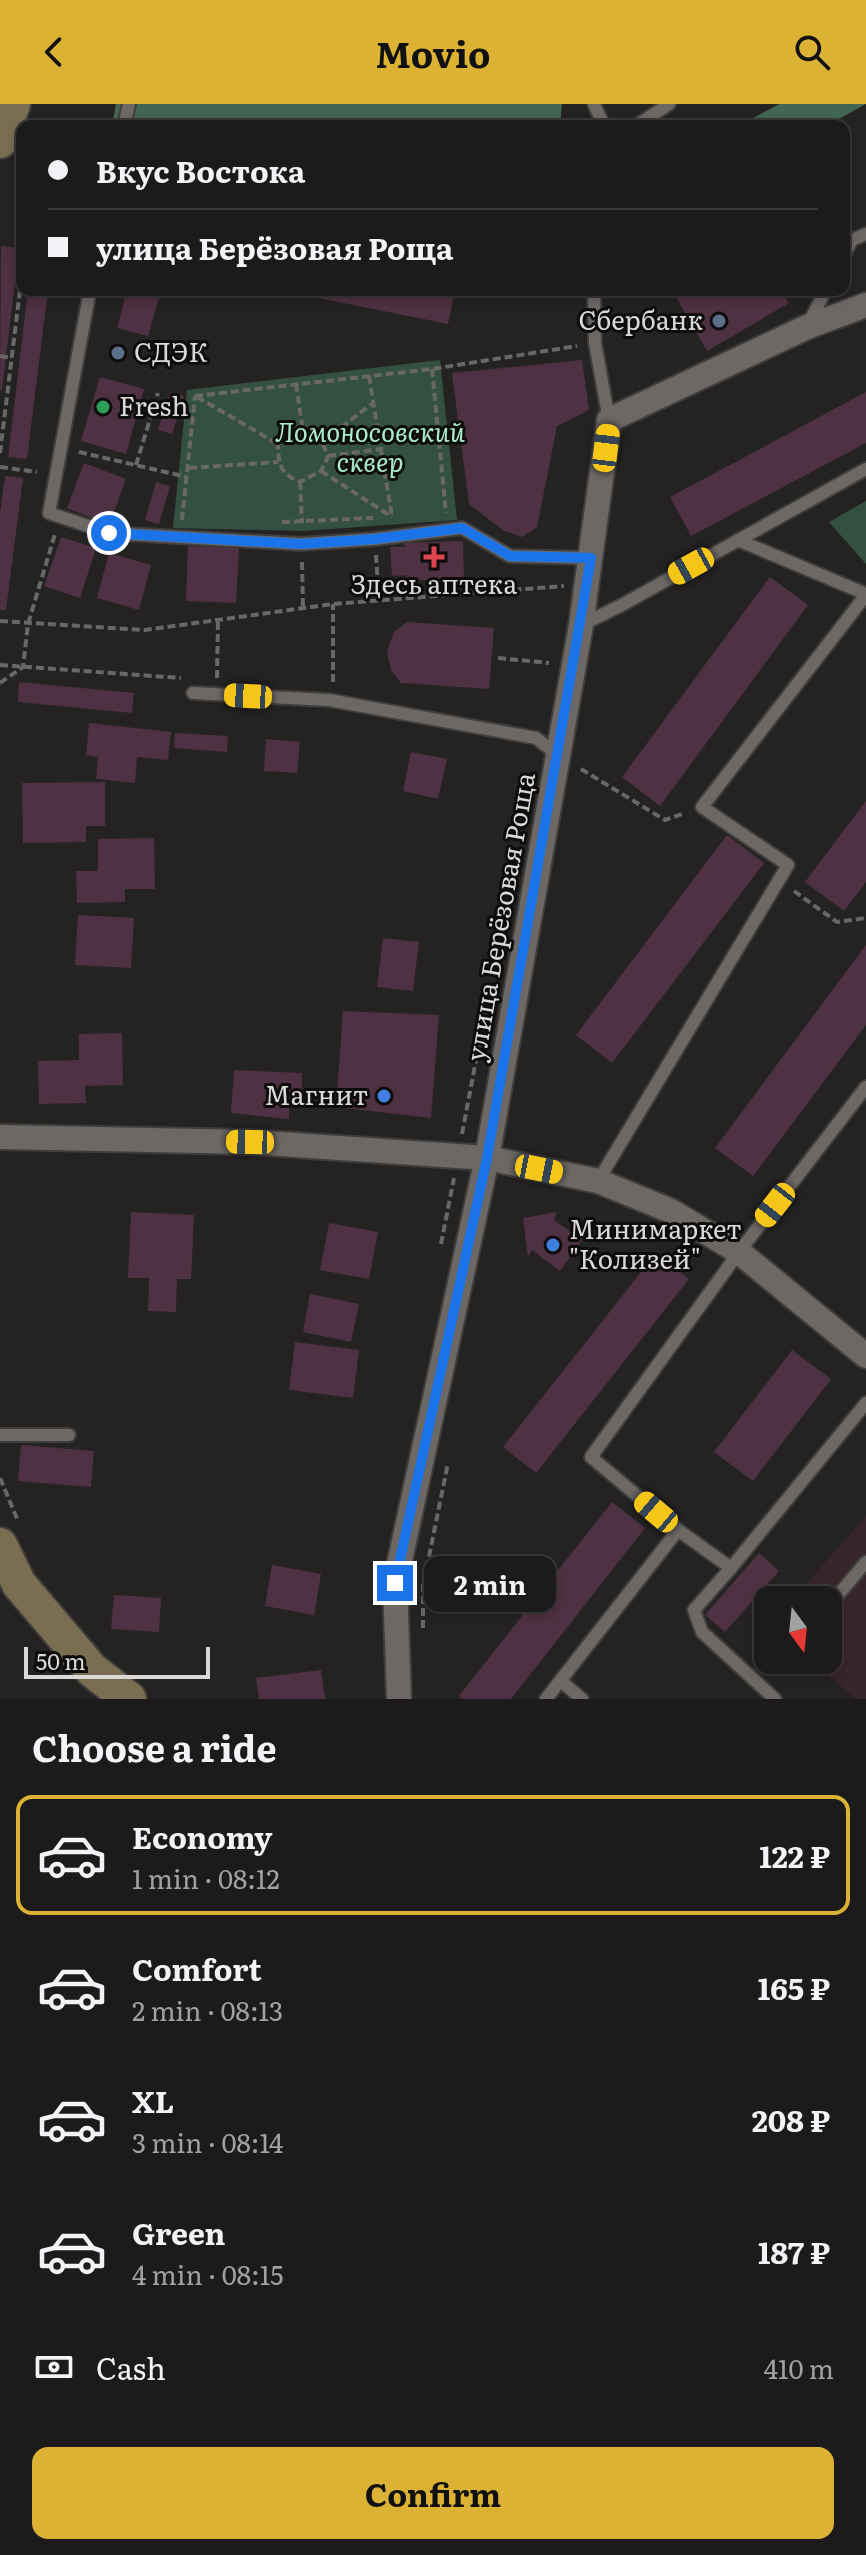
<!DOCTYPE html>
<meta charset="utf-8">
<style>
:root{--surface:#1c1a1a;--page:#252323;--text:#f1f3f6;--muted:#a0a1a2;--line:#3a3839;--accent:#dbb233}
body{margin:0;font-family:Literata,serif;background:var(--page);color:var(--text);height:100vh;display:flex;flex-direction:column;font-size:30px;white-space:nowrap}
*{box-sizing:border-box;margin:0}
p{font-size:26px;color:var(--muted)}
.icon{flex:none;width:44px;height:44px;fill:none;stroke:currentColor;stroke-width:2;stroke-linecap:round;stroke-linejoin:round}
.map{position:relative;height:1595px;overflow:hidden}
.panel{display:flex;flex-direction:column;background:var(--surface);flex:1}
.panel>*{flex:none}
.banner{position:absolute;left:16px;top:16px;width:834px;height:176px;border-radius:16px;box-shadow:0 4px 12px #0003,0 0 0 2px var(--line);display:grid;align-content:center;height:176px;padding:0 32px;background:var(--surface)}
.needle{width:52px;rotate:165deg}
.buttons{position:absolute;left:754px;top:1482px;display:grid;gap:16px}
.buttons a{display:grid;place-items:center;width:88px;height:88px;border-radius:16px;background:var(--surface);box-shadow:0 4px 12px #0003,0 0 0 2px var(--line);font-size:40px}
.scale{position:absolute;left:24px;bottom:20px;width:186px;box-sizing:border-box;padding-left:8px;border:4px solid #dbd9d8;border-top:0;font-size:22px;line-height:28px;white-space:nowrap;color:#dbd9d8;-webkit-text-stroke:6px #0e0d0c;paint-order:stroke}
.end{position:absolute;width:36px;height:36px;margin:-18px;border:10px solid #1a73e8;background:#fff;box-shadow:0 0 0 4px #fff}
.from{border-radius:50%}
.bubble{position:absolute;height:56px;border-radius:16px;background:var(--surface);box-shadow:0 4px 12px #0003,0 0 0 2px var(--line);font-size:26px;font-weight:700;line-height:56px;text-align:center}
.car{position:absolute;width:24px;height:48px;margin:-24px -12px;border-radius:10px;box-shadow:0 0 6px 2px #0007;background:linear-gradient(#f5c518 24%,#345 0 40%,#f5c518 0 76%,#345 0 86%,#f5c518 0)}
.banner b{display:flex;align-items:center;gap:28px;height:76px;font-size:30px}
.banner b+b{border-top:2px solid var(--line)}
.banner i{width:20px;height:20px;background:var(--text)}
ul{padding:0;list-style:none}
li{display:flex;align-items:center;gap:24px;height:120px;margin:0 16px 12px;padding:0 16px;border:4px solid transparent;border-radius:16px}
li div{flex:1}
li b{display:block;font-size:30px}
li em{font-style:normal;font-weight:700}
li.selected{border-color:var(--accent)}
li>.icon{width:72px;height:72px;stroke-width:1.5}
h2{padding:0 32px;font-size:36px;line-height:96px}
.pay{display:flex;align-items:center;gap:20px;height:88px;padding:0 32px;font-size:30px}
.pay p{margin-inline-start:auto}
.button{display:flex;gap:16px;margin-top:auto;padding:16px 32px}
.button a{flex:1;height:92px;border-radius:16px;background:var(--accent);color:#111;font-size:32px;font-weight:700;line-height:92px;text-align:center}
header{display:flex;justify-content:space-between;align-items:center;height:104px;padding:0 32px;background:var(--accent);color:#111;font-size:36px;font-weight:700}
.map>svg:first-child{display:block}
</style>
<header><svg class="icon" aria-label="back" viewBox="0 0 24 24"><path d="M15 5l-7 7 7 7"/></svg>Movio<svg class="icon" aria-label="search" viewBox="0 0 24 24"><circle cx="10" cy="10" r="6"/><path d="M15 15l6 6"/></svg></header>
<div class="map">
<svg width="866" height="1595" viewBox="0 0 866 1595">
<rect width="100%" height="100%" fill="#252322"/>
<path fill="#37252d" d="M866,1412V1595H856L810,1556H828V1496H792Z"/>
<g fill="#335042">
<path d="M440,256L457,416L303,427L173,424L187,286Z"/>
<path d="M866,397V460L829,418Z"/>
</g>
<g fill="#426554">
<path d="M116,0H562L560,22H112Z"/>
<path d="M779,0H866L826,22H739Z"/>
</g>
<g fill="#4e3142">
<path d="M1,142L19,144L2,286H0Z"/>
<path d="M28,186H48L27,355L8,353Z"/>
<path d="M127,186H161L148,232L117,224Z"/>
<path d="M279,186H455L448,220Z"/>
<path d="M688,186H781L789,199L707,247L676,193Z"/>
<path d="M582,256L589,306L557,322L537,423L522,433L504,427L469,400L452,269Z"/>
<path d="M100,273L144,285L126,350L81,337Z"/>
<path d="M170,288L184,292L172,330L158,326Z"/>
<path d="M866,288V339L691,432L670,393Z"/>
<path d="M84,359L126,375L109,421L67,404Z"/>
<path d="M5,372L23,374L6,506H0V409Z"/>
<path d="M156,378L170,382L159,420L145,416Z"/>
<path d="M61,433L96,444L80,494L44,482Z"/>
<path d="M463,437L464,474L406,477V471L392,472L390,443H405L404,439Z"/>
<path d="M188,442L239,444L236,499L186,497Z"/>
<path d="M109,449L151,461L139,506L97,494Z"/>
<path d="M770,473L808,501L660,702L622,673Z"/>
<path d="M407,518L494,524L489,585L401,579L391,566L387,547L394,528Z"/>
<path d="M19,578L134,589L132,609L18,598Z"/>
<path d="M89,619L171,628L168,656L137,653L135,679L96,675L98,653L86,651Z"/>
<path d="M175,629L228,632L227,648L174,644Z"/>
<path d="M266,635L300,638L297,669L264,667Z"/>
<path d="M411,648L447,655L438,695L403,687Z"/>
<path d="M105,678V722H86V738L23,739L22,679Z"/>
<path d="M866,697V778L844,807L805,778Z"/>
<path d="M727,731L764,759L612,959L576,931Z"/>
<path d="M154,734L155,785H125V798L77,799L76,767H98V735Z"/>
<path d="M78,811L134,814L131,864L75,861Z"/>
<path d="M383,834L419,838L413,887L377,883Z"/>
<path d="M866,841V921L753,1072L715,1044Z"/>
<path d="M343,907L439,911L431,1014L336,1003Z"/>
<path d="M122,929L123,981L85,982L86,999L39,1000L38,957L79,956V930Z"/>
<path d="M234,966L302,969V990L290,989L289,1015L231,1009Z"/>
<path d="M131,1108L194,1111L191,1175H177L176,1208L148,1207L149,1174H128Z"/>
<path d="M557,1108L554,1116L582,1136L560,1167L532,1146L528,1153L523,1114Z"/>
<path d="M329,1119L378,1128L369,1175L320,1166Z"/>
<path d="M656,1149L689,1175L536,1369L503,1343Z"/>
<path d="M310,1190L359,1200L351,1238L303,1228Z"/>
<path d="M295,1238L359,1246L353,1294L289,1286Z"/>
<path d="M792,1246L831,1275L753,1377L714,1348Z"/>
<path d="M21,1341L94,1347L91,1383L18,1377Z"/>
<path d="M612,1398L645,1424L511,1595H462L459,1592Z"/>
<path d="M759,1449L779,1467L725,1528L705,1511Z"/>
<path d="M272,1461L321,1470L314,1511L265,1502Z"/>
<path d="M114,1491L161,1494L159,1528L111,1525Z"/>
<path d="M321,1566L325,1595H259L256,1574Z"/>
</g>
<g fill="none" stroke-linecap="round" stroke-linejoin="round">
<g stroke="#3f3e3c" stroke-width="16">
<g id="lane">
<path d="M594,0L604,22"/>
<path d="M124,22L129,0"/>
<path d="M636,22L669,0"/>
<path d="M844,151L852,136L866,130"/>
<path d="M90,186L49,409L109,429L301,440L375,435L462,424L510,452L591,454"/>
<path d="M594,186L595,239L609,316"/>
<path d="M808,220L826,186"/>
<path d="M738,436L866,490"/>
<path d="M581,521L620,502L866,365"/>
<path d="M193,589L329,596L536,634L558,651"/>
<path d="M866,983L739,1148L591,1353L678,1426L731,1464L866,1299"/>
<path d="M598,1077L788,761L702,703L866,491"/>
<path d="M0,1331H69"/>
<path d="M731,1464L694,1506L702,1528L775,1595"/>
<path d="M828,1503L866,1458"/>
<path d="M561,1577L582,1595"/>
<path d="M546,1595L678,1426"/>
</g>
</g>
<g stroke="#3f3e3c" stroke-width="28">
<g id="street">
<path d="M0,1033L250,1038L487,1054L598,1077L671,1107L739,1148L866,1252"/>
<path d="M399,1595L395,1479L487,1054L581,521L609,316L807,223L866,201"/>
</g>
</g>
<g stroke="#3f3e3c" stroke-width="38">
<g id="secondary">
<path d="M0,37L13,0"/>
<path d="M0,1441L19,1480L92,1566L129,1595"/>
</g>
</g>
<g stroke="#6a6867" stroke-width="4" stroke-dasharray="8 4" stroke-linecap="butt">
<path d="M0,252L12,254"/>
<path d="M432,265L446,409"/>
<path d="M369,272L392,413"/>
<path d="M296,280L303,327"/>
<path d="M195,292L432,265L577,242"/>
<path d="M197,293L278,340"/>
<path d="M303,327L322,338L328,353L321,367L300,378C281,370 278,361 278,340Z"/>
<path d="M322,338L373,299"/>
<path d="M79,348L187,373"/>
<path d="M0,349L22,170"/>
<path d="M328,352L381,345"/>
<path d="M136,361L158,289"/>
<path d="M0,363L37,368"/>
<path d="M189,364L278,358"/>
<path d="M321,367L392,413"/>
<path d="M300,378L302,419"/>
<path d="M182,416L195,292"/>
<path d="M282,418L373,414"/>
<path d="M376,451L379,497"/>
<path d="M302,458L303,504"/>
<path d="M0,517L145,526L333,500L564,482"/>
<path d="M498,554L549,559"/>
<path d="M0,561L181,574"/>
<path d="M217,574L218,517"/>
<path d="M333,578V500"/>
<path d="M0,579L23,563L28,520L55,430"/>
<path d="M581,665L665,716L685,709"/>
<path d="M794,787L837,818L866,814"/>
<path d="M462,1030L491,877"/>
<path d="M441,1140L454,1074"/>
<path d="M0,1374L18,1417"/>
<path d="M423,1524V1482L448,1359"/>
</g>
<use href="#lane" stroke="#6b6866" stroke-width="12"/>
<use href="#street" stroke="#6b6866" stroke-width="24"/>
<use href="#secondary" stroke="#796e52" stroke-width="34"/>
</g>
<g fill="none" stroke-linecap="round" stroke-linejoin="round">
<path stroke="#1a73e8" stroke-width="10" d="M109,429L301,440L375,435L462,424L510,452L591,454L487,1054L395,1479"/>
</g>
<g fill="#5c6f8a" stroke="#0e0d0c" stroke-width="3">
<circle cx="719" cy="217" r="8"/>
<circle cx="118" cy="249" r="8"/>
</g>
<circle fill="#2e9e5b" stroke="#0e0d0c" stroke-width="3" cx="103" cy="303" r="8"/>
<path fill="#e0444e" stroke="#0e0d0c" stroke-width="3" d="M430 441h8v8h8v8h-8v8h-8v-8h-8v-8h8z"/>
<g fill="#3f7fe0" stroke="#0e0d0c" stroke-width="3">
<circle cx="384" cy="992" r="8"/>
<circle cx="553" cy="1141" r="8"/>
</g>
<g text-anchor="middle" stroke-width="6" stroke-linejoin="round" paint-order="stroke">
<g font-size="26" fill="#dbd9d8" stroke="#0e0d0c" text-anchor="start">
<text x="703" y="226" text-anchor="end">Сбербанк</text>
<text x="134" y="258">СДЭК</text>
<text x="119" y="312">Fresh</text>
<text x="434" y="490" text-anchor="middle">Здесь аптека</text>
<text x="368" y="1001" text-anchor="end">Магнит</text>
<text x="569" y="1135">Минимаркет<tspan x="569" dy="30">"Колизей"</tspan></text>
</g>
<g font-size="26" font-style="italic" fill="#a9eacb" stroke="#0e0d0c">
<text x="370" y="338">Ломоносовский<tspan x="370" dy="30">сквер</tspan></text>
</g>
<g font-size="26" fill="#dbd9d8" stroke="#0e0d0c">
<text transform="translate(501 813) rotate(-80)" y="9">улица Берёзовая Роща</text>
</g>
</g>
</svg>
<div class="buttons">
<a><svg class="needle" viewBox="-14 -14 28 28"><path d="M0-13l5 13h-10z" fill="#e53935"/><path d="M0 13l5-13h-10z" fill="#a0a1a2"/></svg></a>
</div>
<div class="scale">50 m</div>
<i class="end from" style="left:109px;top:429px"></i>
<i class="end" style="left:395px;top:1479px"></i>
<div class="bubble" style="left:424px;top:1452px;width:132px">2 min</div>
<i class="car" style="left:606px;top:344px;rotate:7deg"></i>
<i class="car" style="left:691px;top:462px;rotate:241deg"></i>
<i class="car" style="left:248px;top:592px;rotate:273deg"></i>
<i class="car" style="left:250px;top:1038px;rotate:271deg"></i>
<i class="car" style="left:539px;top:1065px;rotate:101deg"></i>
<i class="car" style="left:775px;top:1101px;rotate:218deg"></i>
<i class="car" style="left:656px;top:1408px;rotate:310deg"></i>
<div class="banner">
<b><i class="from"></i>Вкус Востока</b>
<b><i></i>улица Берёзовая Роща</b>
</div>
</div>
<section class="panel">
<h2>Choose a ride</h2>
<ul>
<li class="selected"><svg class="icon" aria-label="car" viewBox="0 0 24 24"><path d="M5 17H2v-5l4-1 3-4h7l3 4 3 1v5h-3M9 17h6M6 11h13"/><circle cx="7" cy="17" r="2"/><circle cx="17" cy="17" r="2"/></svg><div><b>Economy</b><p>1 min · 08:12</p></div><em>122 ₽</em></li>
<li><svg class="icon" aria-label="car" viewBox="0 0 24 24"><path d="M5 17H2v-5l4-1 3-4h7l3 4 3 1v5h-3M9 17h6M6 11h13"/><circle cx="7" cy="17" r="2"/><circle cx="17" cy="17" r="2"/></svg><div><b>Comfort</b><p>2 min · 08:13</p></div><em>165 ₽</em></li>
<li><svg class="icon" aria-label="car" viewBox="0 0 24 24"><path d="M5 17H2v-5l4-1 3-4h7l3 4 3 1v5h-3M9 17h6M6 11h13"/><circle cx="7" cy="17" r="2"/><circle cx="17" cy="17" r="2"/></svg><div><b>XL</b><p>3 min · 08:14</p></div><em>208 ₽</em></li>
<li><svg class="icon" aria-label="car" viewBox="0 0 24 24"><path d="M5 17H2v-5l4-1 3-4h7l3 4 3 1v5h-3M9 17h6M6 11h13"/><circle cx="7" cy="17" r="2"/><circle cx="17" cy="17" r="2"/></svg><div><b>Green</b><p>4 min · 08:15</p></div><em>187 ₽</em></li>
</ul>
<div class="pay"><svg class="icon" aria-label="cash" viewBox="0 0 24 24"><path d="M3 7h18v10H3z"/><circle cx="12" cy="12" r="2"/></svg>Cash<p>410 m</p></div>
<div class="button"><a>Confirm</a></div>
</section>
